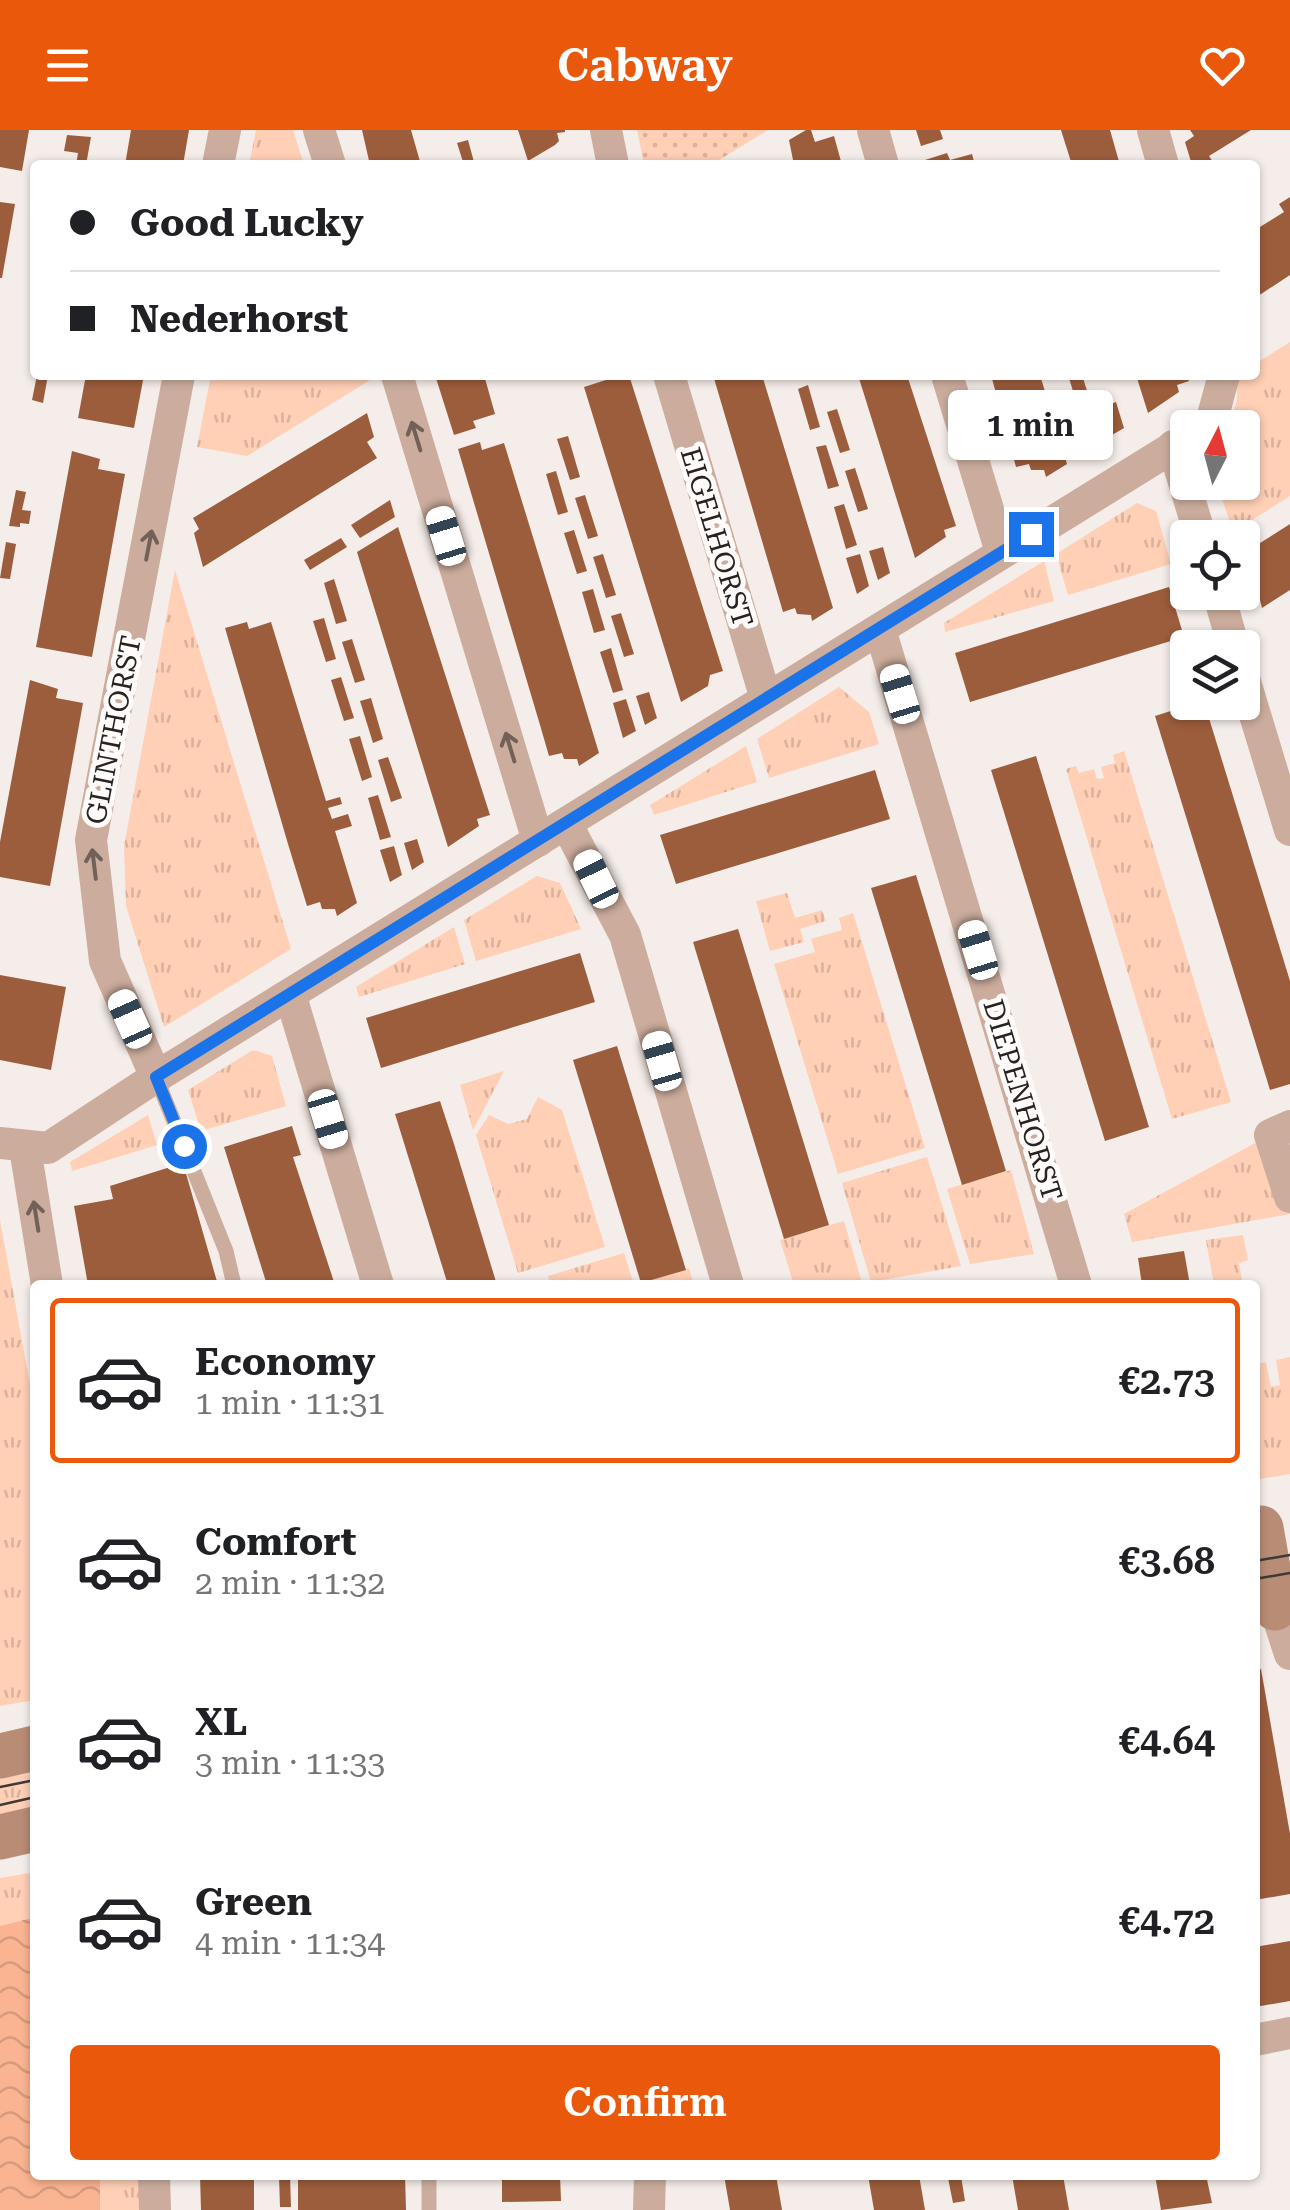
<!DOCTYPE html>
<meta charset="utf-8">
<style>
:root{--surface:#fff;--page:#f2f2f2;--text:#202124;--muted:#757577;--line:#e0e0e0;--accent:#ea580c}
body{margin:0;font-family:"Roboto Serif",serif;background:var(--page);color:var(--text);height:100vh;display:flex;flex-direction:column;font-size:38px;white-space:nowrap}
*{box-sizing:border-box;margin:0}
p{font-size:32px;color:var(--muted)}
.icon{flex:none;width:55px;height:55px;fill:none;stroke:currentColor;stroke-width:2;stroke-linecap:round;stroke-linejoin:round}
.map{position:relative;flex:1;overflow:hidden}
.side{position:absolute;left:30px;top:1150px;width:1230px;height:900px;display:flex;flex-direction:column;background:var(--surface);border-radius:10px;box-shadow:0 2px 8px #0004}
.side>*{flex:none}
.top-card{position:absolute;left:30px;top:30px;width:1230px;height:220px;border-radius:10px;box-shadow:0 2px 8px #0004;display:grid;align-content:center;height:220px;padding:0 40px;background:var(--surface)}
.needle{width:65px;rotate:6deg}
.fabs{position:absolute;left:1170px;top:280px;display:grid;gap:20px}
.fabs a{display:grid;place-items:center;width:90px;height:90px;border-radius:10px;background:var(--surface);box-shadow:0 2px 8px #0004;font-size:50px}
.end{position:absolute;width:45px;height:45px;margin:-22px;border:12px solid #1a73e8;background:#fff;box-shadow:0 0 0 5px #fff}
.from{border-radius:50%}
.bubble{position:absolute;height:70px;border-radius:10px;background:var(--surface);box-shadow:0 2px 8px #0004;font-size:32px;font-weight:600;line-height:70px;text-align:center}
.car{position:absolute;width:30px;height:60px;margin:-30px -15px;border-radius:12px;box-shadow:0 0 8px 2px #0007;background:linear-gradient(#fff 24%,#345 0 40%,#fff 0 76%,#345 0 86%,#fff 0)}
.top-card b{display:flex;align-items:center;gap:35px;height:95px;font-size:38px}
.top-card b+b{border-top:2px solid var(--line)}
.top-card i{width:25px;height:25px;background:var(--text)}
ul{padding:18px 0 0;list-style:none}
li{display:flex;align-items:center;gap:30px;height:165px;margin:0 20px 15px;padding:0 20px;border:5px solid transparent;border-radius:10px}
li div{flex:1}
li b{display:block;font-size:38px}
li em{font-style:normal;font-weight:600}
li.on{border-color:var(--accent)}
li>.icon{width:90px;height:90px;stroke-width:1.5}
.cta{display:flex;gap:20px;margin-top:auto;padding:20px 40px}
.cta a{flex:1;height:115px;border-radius:10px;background:var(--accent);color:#fff;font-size:40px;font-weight:600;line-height:115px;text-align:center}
header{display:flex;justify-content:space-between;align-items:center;height:130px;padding:0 40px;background:var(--accent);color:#fff;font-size:45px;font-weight:600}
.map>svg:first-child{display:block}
</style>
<header><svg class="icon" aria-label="menu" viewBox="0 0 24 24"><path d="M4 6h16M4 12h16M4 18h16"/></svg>Cabway<svg class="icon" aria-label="heart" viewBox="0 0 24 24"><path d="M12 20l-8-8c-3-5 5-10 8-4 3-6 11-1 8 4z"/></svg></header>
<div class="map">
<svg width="1290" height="2080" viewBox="0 0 1290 2080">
<defs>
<pattern id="grass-tufts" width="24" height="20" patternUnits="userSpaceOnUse" patternTransform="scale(2.5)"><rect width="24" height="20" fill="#ffcfb6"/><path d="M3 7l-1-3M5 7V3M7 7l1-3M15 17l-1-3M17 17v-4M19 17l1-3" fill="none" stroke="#dab19c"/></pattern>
<pattern id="garden-dots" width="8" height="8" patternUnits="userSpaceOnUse" patternTransform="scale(2.5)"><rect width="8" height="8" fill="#ffcfb6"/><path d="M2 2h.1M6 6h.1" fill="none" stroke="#dab19c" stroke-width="1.8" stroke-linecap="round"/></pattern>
<pattern id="water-waves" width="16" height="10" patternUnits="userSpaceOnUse" patternTransform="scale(2.5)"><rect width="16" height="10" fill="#fab491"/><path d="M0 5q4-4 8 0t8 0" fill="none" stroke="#d69a7d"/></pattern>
</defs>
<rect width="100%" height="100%" fill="#f5ede9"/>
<g fill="url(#grass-tufts)">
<path d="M256,0H293L304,35H249Z"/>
<path d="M1290,212V366L1233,402L1217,353L1242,352V298H1217C1236,285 1242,269 1233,248L1255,245V234Z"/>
<path d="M211,245H369L370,250L247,326L197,317Z"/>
<path d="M1137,373L1156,381L1171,434L1068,465L1056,424Z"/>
<path d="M1044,431L1054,471L945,502L944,493Z"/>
<path d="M175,440L291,819L164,897L126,776L124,716Z"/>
<path d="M839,557L869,582L879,614L769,648L757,609Z"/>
<path d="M746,616L757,652L654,685L650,675Z"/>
<path d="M1124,621L1231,972L1172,989L1066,639L1076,636L1079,643L1094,639L1097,649L1104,648L1101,637L1115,633L1113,625Z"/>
<path d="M537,746L560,753L581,799L476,831L464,790Z"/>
<path d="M787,763L795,788L822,780L826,791L800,799L804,812L770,821L756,771Z"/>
<path d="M853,783L925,1018L838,1044L774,834L815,822L811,809L842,800L839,788Z"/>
<path d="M454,797L465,834L359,867L356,857Z"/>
<path d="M253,920L272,926L286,976L201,1001L188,960Z"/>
<path d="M504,941L473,1000L460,955Z"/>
<path d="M538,967L562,980L605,1117L518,1143L476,1005L489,985L508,994L527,989Z"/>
<path d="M148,985L157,1015L72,1041L70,1032Z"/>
<path d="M1270,1005L1290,1067V1084L1132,1112L1124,1084Z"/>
<path d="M927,1027L961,1136L871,1152L842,1053Z"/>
<path d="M1011,1040L1034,1124L970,1134L947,1059Z"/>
<path d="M0,1090L35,1282V1570L0,1576Z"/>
<path d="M844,1091L862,1153L794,1155L780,1110Z"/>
<path d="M1243,1105L1248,1130L1239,1133L1243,1155H1214L1206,1110Z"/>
<path d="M624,1123L634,1155L689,1138L694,1155H551L548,1146Z"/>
<path d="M1255,1227L1257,1234L1266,1232L1271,1257L1280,1255L1276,1230L1290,1227V1344L1255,1350Z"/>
<path d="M35,1640V1684L0,1692V1648Z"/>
<path d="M35,1742V1787L0,1796V1748Z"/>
<rect x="100" y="2045" width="46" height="35"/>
</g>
<path fill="url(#garden-dots)" d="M637,0H768L711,35H644Z"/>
<path fill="url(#water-waves)" d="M35,1787V2045H100V2080H0V1796Z"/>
<g fill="#9c5d3c">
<path d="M0,0H29L22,41L0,37Z"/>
<path d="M131,0H189L183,35H125Z"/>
<path d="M362,0H411L421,35H370Z"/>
<path d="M518,0H565V2L557,3L559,11L555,15L528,31Z"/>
<path d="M806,0H811L815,12L834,6L842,35H794L789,10Z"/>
<path d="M916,0H940L943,9L921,16Z"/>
<path d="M1061,0H1110L1120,35H1072Z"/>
<path d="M1190,0H1251L1209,26L1215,35H1192L1185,12L1194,6Z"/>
<path d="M67,5L91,7L86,35H76L78,23L64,21Z"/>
<path d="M468,10L474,32L475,35H464L457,13Z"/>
<path d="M947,23L950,30L972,24L975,35H926L925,30Z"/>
<path d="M1290,67V145L1255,168V100L1284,82L1279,74Z"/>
<path d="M0,72L15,74L2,148H0Z"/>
<path d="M37,245H48L43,273L32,270Z"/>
<path d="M86,245H144L134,298L78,288Z"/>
<path d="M435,245H484L495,284L473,291L476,298L454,305Z"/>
<path d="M605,245H629L723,541L710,545L708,556L681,572L584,257L606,250Z"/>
<path d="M713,245H762L833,478L812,491L811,485L797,484L795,478L783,482Z"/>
<path d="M858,245H907L956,396L944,400L946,407L915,428Z"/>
<path d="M991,245H1040L1067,334L1046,347L1044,340H1031L1029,334L1016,337Z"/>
<path d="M1068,245H1082L1090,270L1077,274Z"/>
<path d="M1136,245H1188L1189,251L1177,255L1179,262L1148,283Z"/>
<path d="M808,255L820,297L810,300L798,259Z"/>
<path d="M1116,272L1124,298L1112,305L1103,277Z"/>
<path d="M837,279L850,320L840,323L827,282Z"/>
<path d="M1093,280L1103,311L1091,319L1080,284Z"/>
<path d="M367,283L374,307L367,312L377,328L203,437L194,403L199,399L193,388Z"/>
<path d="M568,306L580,347L570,350L557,309Z"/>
<path d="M480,312L482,320L504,313L568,521L599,623L579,636L577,629H564L562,623L549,626L540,595L458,319Z"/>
<path d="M826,315L839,356L828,359L816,317Z"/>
<path d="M72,321L100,329L98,339L125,344L92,527L36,517Z"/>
<path d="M855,338L868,379L858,382L845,341Z"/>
<path d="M556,341L568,382L558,385L546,344Z"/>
<path d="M16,360L26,362L22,380L31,381L29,394L20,393V397L9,396Z"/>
<path d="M585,365L598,406L588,409L575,368Z"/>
<path d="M390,370L395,387L360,408L351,395Z"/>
<path d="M844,374L857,415L846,419L834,377Z"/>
<path d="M1290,394V460L1262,478L1251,435L1257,432L1249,420Z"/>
<path d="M398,397L490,685L477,689L479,696L448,717L357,422Z"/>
<path d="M574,400L587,441L577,444L564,403Z"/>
<path d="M341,408L347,417L310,440L304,430Z"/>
<path d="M6,412L16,414L10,449L0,448Z"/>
<path d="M883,417L890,443L878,450L869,421Z"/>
<path d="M603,424L616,465L606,468L593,427Z"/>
<path d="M860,424L869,456L857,464L846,428Z"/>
<path d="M334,449L347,491L336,494L324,453Z"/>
<path d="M1169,457L1184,507L970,572L955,523Z"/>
<path d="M593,459L605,500L594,503L582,462Z"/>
<path d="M621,483L634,524L624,527L611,486Z"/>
<path d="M324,488L336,529L326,532L313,491Z"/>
<path d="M247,492L249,499L271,492L326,671L340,667L342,674L328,678L332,689L348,684L352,696L335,701L357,773L337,786L335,779H322L320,772L307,776L288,714L225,498Z"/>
<path d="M352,509L365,550L355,553L342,512Z"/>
<path d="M611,518L623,560L613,563L600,522Z"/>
<path d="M341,547L354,588L344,591L331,550Z"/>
<path d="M30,550L58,559L56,568L83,573L50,756L0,747V712Z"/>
<path d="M649,562L657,588L645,595L636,566Z"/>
<path d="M371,568L383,609L373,613L360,571Z"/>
<path d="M626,569L636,601L623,608L613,573Z"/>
<path d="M1199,572H1204L1290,851V954L1270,960L1155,586Z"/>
<path d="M360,606L372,647L362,651L349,609Z"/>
<path d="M1036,626L1149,997L1105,1011L991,640Z"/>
<path d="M388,627L402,668L391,672L378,630Z"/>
<path d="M875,640L890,689L676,754L660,705Z"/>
<path d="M378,665L391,707L380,710L368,668Z"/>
<path d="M417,709L424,732L412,740L404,713Z"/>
<path d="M394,716L402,745L390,752L380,720Z"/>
<path d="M916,745L1006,1041L962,1055L871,758Z"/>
<path d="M738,799L829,1095L784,1109L693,812Z"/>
<path d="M580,823L595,872L381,938L366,888Z"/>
<path d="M0,845L66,857L51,940L0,930Z"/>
<path d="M617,916L686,1140L641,1153L573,930Z"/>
<path d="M440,971L454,1014L497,1155H448L395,984Z"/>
<path d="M292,996L301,1025L293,1027L335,1155H267L224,1017Z"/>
<path d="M183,1033L218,1155H88L74,1076L113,1069L110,1056Z"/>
<path d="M1184,1121L1190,1155H1142L1138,1128Z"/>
<path d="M1261,1539L1290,1704V1764L1255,1770V1541Z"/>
<path d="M1290,1811V1871L1255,1877V1817Z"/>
<path d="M200,2045H254V2080H201Z"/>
<path d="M298,2045H405L406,2080H298Z"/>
<path d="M502,2045H560L561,2071L502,2072Z"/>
<path d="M724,2045H776L782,2080H730Z"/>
<path d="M868,2045H919L925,2080H874Z"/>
<path d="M1012,2045H1063L1069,2080H1018Z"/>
<path d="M1155,2045H1206L1212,2073L1161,2080Z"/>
<path d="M279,2046H290L291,2077H280Z"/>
<path d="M961,2046L965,2071L953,2073L948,2048Z"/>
</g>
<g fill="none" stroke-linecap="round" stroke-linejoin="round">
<g stroke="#ccad9d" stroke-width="15">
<path d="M156,947L226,1121L234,1155"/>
<path d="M429,2045V2080"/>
</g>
<g stroke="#ccad9d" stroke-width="32">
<path d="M319,0L330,35"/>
<path d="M606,0L613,35"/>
<path d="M873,0L883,35"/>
<path d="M1153,0L1163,35"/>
<path d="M218,35L225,0"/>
<path d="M397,245L538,711"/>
<path d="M669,245L766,569"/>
<path d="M947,245L1001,422"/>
<path d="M1204,298L1211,293L1224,245"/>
<path d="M1173,316L1201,408"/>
<path d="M1218,462L1234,518"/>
<path d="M880,499L1076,1155"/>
<path d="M1242,542L1290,700"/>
<path d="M567,695L625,805L728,1155"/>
<path d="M291,867L378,1155"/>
<path d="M156,947L105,831L91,710L179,245"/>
<path d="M1290,996L1270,1005L1290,1067"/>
<path d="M0,1013L48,1018L156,947L1188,308"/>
<path d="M25,1018L47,1155"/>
<path d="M1275,1478L1290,1524"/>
<path d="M1255,1910L1290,1903"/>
<path d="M154,2045L155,2080"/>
<path d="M649,2080L650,2045"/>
</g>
<g stroke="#b98c75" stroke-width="45">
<path d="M1261,1398L1275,1478"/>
<path d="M0,1626L35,1618"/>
<path d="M0,1707L35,1699"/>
</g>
<g stroke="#3d3a37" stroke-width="2.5">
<path d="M1255,1431L1290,1425"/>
<path d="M1255,1449L1290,1443"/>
<path d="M0,1657L35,1650"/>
<path d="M0,1675L35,1667"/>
</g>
</g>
<defs><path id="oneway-shaft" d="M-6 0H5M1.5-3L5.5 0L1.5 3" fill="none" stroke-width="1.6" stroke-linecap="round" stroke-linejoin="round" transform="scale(2.5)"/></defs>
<g stroke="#716159">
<use href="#oneway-shaft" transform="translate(416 306) rotate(-107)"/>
<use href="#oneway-shaft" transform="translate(149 415) rotate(-79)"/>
<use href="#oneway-shaft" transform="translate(510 617) rotate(-107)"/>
<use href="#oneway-shaft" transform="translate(94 734) rotate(-97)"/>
<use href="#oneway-shaft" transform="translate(36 1086) rotate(-99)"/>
</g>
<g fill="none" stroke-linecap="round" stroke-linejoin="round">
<path stroke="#1a73e8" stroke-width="12" d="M184,1016L156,947L1031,404"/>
</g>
<g text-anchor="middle" stroke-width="10" stroke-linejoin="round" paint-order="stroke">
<g font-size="28" fill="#262321" stroke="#fffbfa">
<text transform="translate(717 407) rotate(73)" y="10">EIGELHORST</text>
<text transform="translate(113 600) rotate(-79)" y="10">GLINTHORST</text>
<text transform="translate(1023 970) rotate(73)" y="10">DIEPENHORST</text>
</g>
</g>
</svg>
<div class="fabs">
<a><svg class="needle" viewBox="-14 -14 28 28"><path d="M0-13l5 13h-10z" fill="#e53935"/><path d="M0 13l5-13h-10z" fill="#757577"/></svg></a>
<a><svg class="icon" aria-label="locate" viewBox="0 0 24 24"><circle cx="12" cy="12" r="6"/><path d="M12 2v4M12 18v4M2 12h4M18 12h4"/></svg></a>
<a><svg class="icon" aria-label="layers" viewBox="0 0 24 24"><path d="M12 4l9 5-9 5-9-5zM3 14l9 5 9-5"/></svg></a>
</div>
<i class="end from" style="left:184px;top:1016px"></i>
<i class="end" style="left:1031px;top:404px"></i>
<div class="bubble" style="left:948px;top:260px;width:165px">1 min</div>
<i class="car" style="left:446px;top:406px;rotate:343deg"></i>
<i class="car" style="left:900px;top:564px;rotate:343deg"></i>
<i class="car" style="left:596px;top:749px;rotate:334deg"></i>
<i class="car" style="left:978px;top:820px;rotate:343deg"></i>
<i class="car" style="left:130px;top:889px;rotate:336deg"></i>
<i class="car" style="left:662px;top:931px;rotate:344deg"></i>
<i class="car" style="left:328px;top:989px;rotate:163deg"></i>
<div class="top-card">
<b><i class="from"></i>Good Lucky</b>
<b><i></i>Nederhorst</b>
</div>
<section class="side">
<ul>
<li class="on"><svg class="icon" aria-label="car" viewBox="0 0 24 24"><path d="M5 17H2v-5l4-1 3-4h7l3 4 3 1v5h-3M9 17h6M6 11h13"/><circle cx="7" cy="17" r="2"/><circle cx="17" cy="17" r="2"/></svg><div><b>Economy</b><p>1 min · 11:31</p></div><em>€2.73</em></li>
<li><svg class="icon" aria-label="car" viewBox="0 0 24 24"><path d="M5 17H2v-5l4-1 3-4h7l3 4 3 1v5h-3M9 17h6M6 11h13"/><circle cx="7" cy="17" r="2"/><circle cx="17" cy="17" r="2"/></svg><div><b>Comfort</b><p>2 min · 11:32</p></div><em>€3.68</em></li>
<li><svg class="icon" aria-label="car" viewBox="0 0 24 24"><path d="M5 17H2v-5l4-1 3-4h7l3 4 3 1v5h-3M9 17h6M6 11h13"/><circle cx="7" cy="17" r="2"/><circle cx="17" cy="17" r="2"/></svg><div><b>XL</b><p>3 min · 11:33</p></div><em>€4.64</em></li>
<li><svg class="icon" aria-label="car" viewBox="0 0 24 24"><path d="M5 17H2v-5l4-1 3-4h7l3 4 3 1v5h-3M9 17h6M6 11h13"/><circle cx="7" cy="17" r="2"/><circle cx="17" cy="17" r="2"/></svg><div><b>Green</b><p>4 min · 11:34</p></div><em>€4.72</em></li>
</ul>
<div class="cta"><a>Confirm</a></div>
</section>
</div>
